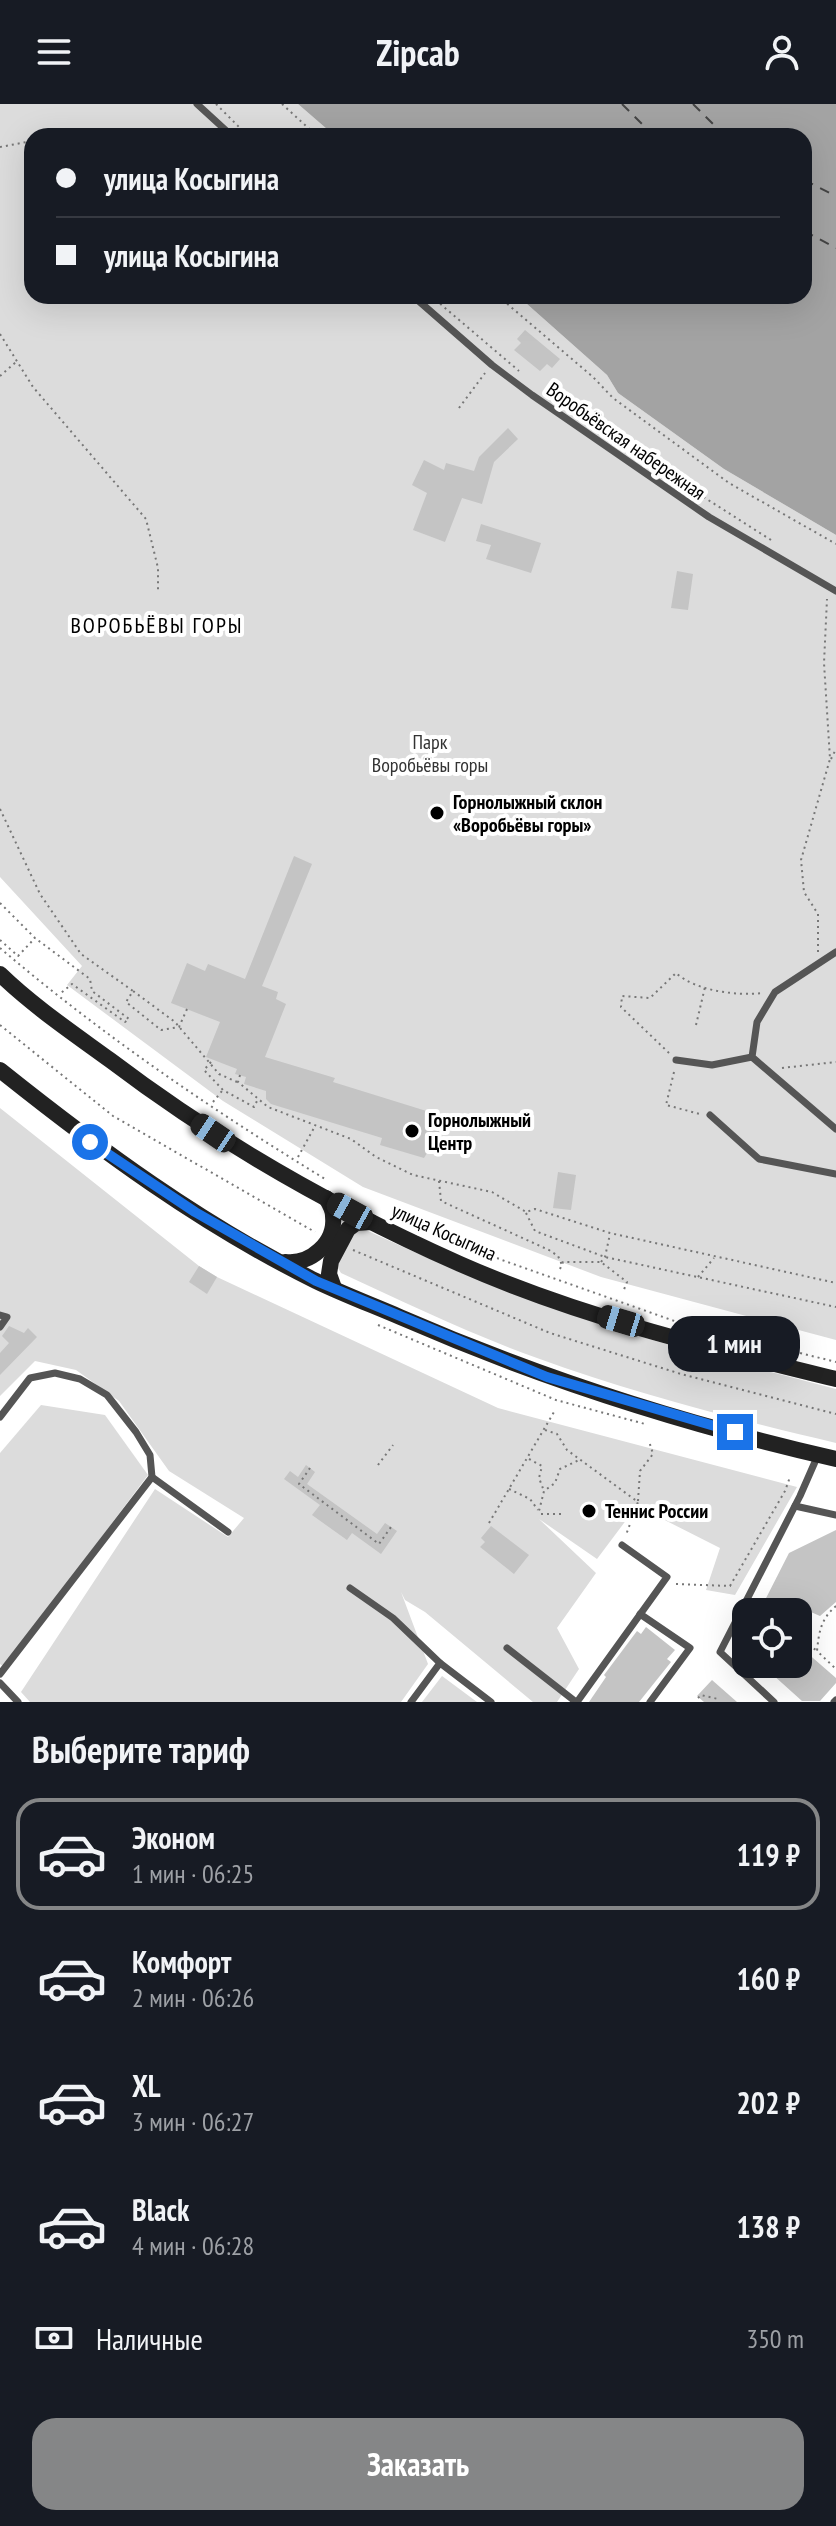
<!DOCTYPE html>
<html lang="ru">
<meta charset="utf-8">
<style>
:root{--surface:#171b24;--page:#20242c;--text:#f1f3f6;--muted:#9ea1a6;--line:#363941;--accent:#858687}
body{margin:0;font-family:"PT Sans Narrow",sans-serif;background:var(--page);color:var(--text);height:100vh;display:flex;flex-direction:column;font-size:30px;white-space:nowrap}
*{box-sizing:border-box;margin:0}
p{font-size:26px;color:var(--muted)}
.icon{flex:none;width:44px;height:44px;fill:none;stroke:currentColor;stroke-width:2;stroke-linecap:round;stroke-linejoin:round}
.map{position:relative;height:1598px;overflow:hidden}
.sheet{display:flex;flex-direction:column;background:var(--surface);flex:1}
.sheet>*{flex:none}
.top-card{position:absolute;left:24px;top:24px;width:788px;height:176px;border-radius:24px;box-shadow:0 8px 32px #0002;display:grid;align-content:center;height:176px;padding:0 32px;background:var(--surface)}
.buttons{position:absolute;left:732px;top:1494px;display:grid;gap:16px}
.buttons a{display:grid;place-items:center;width:80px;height:80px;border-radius:16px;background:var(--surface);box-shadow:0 8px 32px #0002;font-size:40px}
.end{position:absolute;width:36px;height:36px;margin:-18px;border:10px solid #1a73e8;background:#fff;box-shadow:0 0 0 4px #fff}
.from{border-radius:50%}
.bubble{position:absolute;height:56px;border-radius:24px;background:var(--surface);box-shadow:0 8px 32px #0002;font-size:26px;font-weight:700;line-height:56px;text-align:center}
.car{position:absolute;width:24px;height:48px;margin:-24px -12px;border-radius:10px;box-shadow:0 0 6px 2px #0007;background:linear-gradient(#222 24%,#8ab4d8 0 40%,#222 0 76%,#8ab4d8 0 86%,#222 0)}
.top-card b{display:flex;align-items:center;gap:28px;height:76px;font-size:30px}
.top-card b+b{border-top:2px solid var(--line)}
.top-card i{width:20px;height:20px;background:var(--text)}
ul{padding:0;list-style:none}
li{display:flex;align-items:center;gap:24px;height:112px;margin:0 16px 12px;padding:0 16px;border:4px solid transparent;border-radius:24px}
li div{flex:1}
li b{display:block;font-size:30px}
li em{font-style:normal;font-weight:700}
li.active{border-color:var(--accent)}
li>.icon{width:72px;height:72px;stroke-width:1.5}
h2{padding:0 32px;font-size:36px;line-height:96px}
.pay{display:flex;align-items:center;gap:20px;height:88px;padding:0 32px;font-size:30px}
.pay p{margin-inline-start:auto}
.action{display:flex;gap:16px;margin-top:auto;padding:16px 32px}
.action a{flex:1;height:92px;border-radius:24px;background:var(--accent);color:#fff;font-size:32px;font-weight:700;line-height:92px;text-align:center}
header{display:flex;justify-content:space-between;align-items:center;height:104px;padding:0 32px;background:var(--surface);font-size:36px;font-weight:700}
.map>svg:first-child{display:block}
</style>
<header><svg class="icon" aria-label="menu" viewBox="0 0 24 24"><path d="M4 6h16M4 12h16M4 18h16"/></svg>Zipcab<svg class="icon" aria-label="person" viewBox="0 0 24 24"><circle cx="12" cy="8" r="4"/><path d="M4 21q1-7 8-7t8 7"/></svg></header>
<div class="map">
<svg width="836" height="1598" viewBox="0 0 836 1598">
<rect width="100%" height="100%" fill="#fff"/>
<g fill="#dcdcdc">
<path d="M0,0H298L335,32H32V192H518L607,271L618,289L724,365L836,431V1236L601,1173L363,1083L223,997L67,881L82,862L0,773Z"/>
<path d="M0,1004L199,1162L217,1173L498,1304L797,1383L735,1491L706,1486L720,1444L633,1400L636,1403L597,1455L539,1415L596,1469L557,1524L579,1565L557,1598H533L425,1508L405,1496L401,1488L428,1560L401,1598H30L21,1588L155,1385L228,1433L244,1414L169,1367L119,1297L76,1266L35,1257L0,1292Z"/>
<path d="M355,1121C420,1151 485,1180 553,1204C645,1237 741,1260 836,1285V1339C738,1316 632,1289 537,1254C470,1230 406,1199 341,1169L336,1161Z"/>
<path d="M41,1301L105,1311L148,1371L4,1563L0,1560V1349Z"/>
<path d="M442,1572L477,1598H422Z"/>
</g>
<path fill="#a3a3a3" d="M298,0H836V431L724,365L618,289L607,271L518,192H804V32H335Z"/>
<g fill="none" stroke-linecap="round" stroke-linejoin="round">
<g stroke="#444" stroke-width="2" stroke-dasharray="10 8" stroke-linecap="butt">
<path d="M622,0L654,32"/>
<path d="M693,0L725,32"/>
<path d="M804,76L836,92"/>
<path d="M804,127L836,144"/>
</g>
</g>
<g fill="#c4c4c4">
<path d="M525,226L560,255L552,264L547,260L540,267L514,246L521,239L517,235Z"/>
<path d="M508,324L518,335L494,358L482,400L462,394L445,438L413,426L427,389L412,381L424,356L444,366L446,359L474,367L479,353Z"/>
<path d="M481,420L541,439L531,469L486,455L491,441L476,437Z"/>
<path d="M677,467L693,470L688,506L671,504Z"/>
<path d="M294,752L312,760L262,882L278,888L276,895L286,900L265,953L335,974L333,978L449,1014L424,1054L380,1041L382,1034L271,1000L266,995V987L244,980L246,973L235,970L237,965L206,953L220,918L171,899L187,859L205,867L208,860L245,875Z"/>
<path d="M558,1068L576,1071L571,1106L553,1104Z"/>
<path d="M199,1162L217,1173L207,1190L189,1178Z"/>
<path d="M9,1222L24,1229L28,1224L37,1233L0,1271V1249L9,1239L2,1232Z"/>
<path d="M306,1361L315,1368L307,1380L377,1430L385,1419L397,1427L381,1450L352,1429L347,1436L312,1411L320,1401L284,1375L290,1367L298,1373Z"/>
<path d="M491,1422L529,1451L514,1470L480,1443L485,1438L481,1434Z"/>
<path d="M836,1426V1498L820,1512L804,1505L803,1508H759L789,1449Z"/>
<path d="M646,1523L675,1546L667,1555L671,1558L639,1598H589L606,1573L604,1571L637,1527L641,1530Z"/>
<path d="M798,1541L836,1574V1579L820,1597H802L761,1560H798Z"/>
<path d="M712,1576L737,1598H704L697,1592Z"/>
</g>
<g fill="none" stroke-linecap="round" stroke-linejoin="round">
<g stroke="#777" stroke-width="2" stroke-dasharray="2 4" stroke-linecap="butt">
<path d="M216,0L248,32"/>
<path d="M282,0L317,32"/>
<path d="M0,43L32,37"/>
<path d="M431,192L519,267"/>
<path d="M498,192L593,273L613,294L729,379L836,440"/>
<path d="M0,230L33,283L146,415L158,464V486"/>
<path d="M0,272L16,258"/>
<path d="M459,304L485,269"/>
<path d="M658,364L771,436"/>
<path d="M831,655L836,645"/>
<path d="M0,705L40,790L81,850L133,887"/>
<path d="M0,799L35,834L90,875L92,887L129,915L125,918L72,880L61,889"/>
<path d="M0,836L18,852L35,834"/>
<path d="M0,844C102,931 211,1005 325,1075"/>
<path d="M818,848V810L804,788L801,756L830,655L824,559L827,495"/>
<path d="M187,905L179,923L161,926L126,898L133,887L175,918L219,970L237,978"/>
<path d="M0,921L113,1012L315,1128"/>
<path d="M696,921L705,883"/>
<path d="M669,949L621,903L622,892L650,894L676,869C696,887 736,892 763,889"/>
<path d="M211,958L204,966L223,986L254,1003L257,997"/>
<path d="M782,964L836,958"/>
<path d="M674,968L666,1001L700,1010"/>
<path d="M240,971L238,978L268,1003L351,1035L376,1053L413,1071L492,1088L526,1108L535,1105L610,1129L836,1179"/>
<path d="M213,998L222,987"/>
<path d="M298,1053L315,1022"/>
<path d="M439,1077L441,1097L549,1146L558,1152L562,1161"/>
<path d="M526,1109L535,1127L605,1153L836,1203"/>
<path d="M408,1118L502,1156L680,1219L836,1258"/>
<path d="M353,1146L550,1229L681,1270L836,1310"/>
<path d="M601,1158L605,1153L610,1130"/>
<path d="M560,1165L563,1158H601L627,1178L623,1188"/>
<path d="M698,1173L714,1154"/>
<path d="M378,1221L556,1296L645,1320"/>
<path d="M545,1326L557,1330L567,1346L638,1398L626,1431"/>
<path d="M529,1355L542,1362L539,1374L544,1387"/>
<path d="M378,1361L393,1341"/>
<path d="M310,1364L299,1380L379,1440L391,1423"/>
<path d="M509,1385L530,1395L538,1406"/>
<path d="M638,1397L640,1367L653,1350L649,1337"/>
<path d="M561,1410H541L539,1407L544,1387L555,1379L560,1365L579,1356"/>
<path d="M489,1419L554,1308"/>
<path d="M676,1480L730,1482L785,1387L790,1373"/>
<path d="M836,1502C821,1515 819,1527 817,1547L836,1565"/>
<path d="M798,1536L816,1546"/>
<path d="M698,1594L701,1591L718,1595"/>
</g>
<g stroke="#555" stroke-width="7">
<path d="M197,0L232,32"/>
<path d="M413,192L492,261L532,291L709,413L836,487"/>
<path d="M836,848L775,888L757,918L752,953L836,1025"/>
<path d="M676,956L712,961L752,953"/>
<path d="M710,1011L759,1055L836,1070"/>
<path d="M0,1211L7,1213L0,1223"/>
<path d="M0,1313L30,1274L55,1269L80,1275L107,1291L136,1328L150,1351L152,1373L0,1570"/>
<path d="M152,1373L228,1428"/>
<path d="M795,1402L836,1411"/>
<path d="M350,1484L393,1514L440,1559"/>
<path d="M640,1510L690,1544L650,1598"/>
<path d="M507,1544L576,1598"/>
<path d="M0,1579L18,1598"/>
<path d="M411,1598L440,1559L491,1598"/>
<path d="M577,1598L667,1473L622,1441"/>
<path d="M774,1598L720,1548L800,1392L818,1351"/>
<path d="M834,1598L836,1596"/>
</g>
<g stroke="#222" stroke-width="16">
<path d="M0,870C33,902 73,929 110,956C218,1038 336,1105 460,1160C580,1213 709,1244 836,1275"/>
<path d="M0,966C99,1045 202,1121 316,1177C343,1190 372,1201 400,1213C540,1274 687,1321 836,1355"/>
<path d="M285,1158C310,1161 336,1139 333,1112C333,1105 329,1099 326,1094"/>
<path d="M334,1184L329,1170L331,1157L348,1125L356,1119L371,1118"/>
</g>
</g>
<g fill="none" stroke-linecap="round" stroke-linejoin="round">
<path stroke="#1a73e8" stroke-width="10" d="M90,1038L195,1108L316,1177L547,1273L735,1328"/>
</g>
<g fill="#000" stroke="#fff" stroke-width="3">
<circle cx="437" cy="709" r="8"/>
<circle cx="412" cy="1027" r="8"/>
<circle cx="589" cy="1407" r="8"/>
</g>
<g text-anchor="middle" stroke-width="8" stroke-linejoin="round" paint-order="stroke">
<g font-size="20" fill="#000" stroke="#fff">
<text transform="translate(626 337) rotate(35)" y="7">Воробьёвская набережная</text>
<text transform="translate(444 1128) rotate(24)" y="7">улица Косыгина</text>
</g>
<g font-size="20" fill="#333" stroke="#fff">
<text x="430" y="645">Парк<tspan x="430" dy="23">Воробьёвы горы</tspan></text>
</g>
<g font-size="20" font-weight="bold" fill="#000" stroke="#fff" text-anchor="start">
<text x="453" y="705">Горнолыжный склон<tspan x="453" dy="23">«Воробьёвы горы»</tspan></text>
<text x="428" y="1023">Горнолыжный<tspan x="428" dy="23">Центр</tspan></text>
<text x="605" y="1414">Теннис России</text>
</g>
<g font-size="22" letter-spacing="2" fill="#000" stroke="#fff">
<text x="157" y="529">ВОРОБЬЁВЫ ГОРЫ</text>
</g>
</g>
</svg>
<div class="buttons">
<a><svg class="icon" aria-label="locate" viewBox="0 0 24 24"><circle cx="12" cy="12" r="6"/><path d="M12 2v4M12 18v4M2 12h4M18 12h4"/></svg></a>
</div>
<i class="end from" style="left:90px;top:1038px"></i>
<i class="end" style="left:735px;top:1328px"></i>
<div class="bubble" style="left:668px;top:1212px;width:132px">1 мин</div>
<i class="car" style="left:213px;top:1029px;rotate:304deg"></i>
<i class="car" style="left:350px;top:1107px;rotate:299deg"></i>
<i class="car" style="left:621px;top:1217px;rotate:287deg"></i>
<div class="top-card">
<b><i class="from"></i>улица Косыгина</b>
<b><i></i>улица Косыгина</b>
</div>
</div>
<section class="sheet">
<h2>Выберите тариф</h2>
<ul>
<li class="active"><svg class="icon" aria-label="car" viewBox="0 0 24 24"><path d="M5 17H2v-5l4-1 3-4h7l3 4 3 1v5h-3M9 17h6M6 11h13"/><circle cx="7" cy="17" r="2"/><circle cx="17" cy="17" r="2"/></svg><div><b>Эконом</b><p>1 мин · 06:25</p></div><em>119 ₽</em></li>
<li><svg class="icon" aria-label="car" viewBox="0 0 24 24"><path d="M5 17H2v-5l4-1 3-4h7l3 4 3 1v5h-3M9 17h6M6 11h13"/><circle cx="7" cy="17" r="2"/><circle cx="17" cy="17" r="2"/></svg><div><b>Комфорт</b><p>2 мин · 06:26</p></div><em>160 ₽</em></li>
<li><svg class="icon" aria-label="car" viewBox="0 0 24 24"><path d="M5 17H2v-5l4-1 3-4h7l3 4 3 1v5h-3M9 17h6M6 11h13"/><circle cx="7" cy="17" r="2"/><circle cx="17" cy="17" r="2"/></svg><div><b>XL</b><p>3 мин · 06:27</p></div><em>202 ₽</em></li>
<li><svg class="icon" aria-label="car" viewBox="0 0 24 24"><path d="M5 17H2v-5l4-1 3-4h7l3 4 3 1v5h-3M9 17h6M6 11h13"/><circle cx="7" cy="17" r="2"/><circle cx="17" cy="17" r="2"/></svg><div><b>Black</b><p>4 мин · 06:28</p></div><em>138 ₽</em></li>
</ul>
<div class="pay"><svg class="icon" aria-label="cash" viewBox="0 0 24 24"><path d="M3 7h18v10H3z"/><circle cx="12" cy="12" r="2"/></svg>Наличные<p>350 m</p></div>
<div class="action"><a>Заказать</a></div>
</section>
